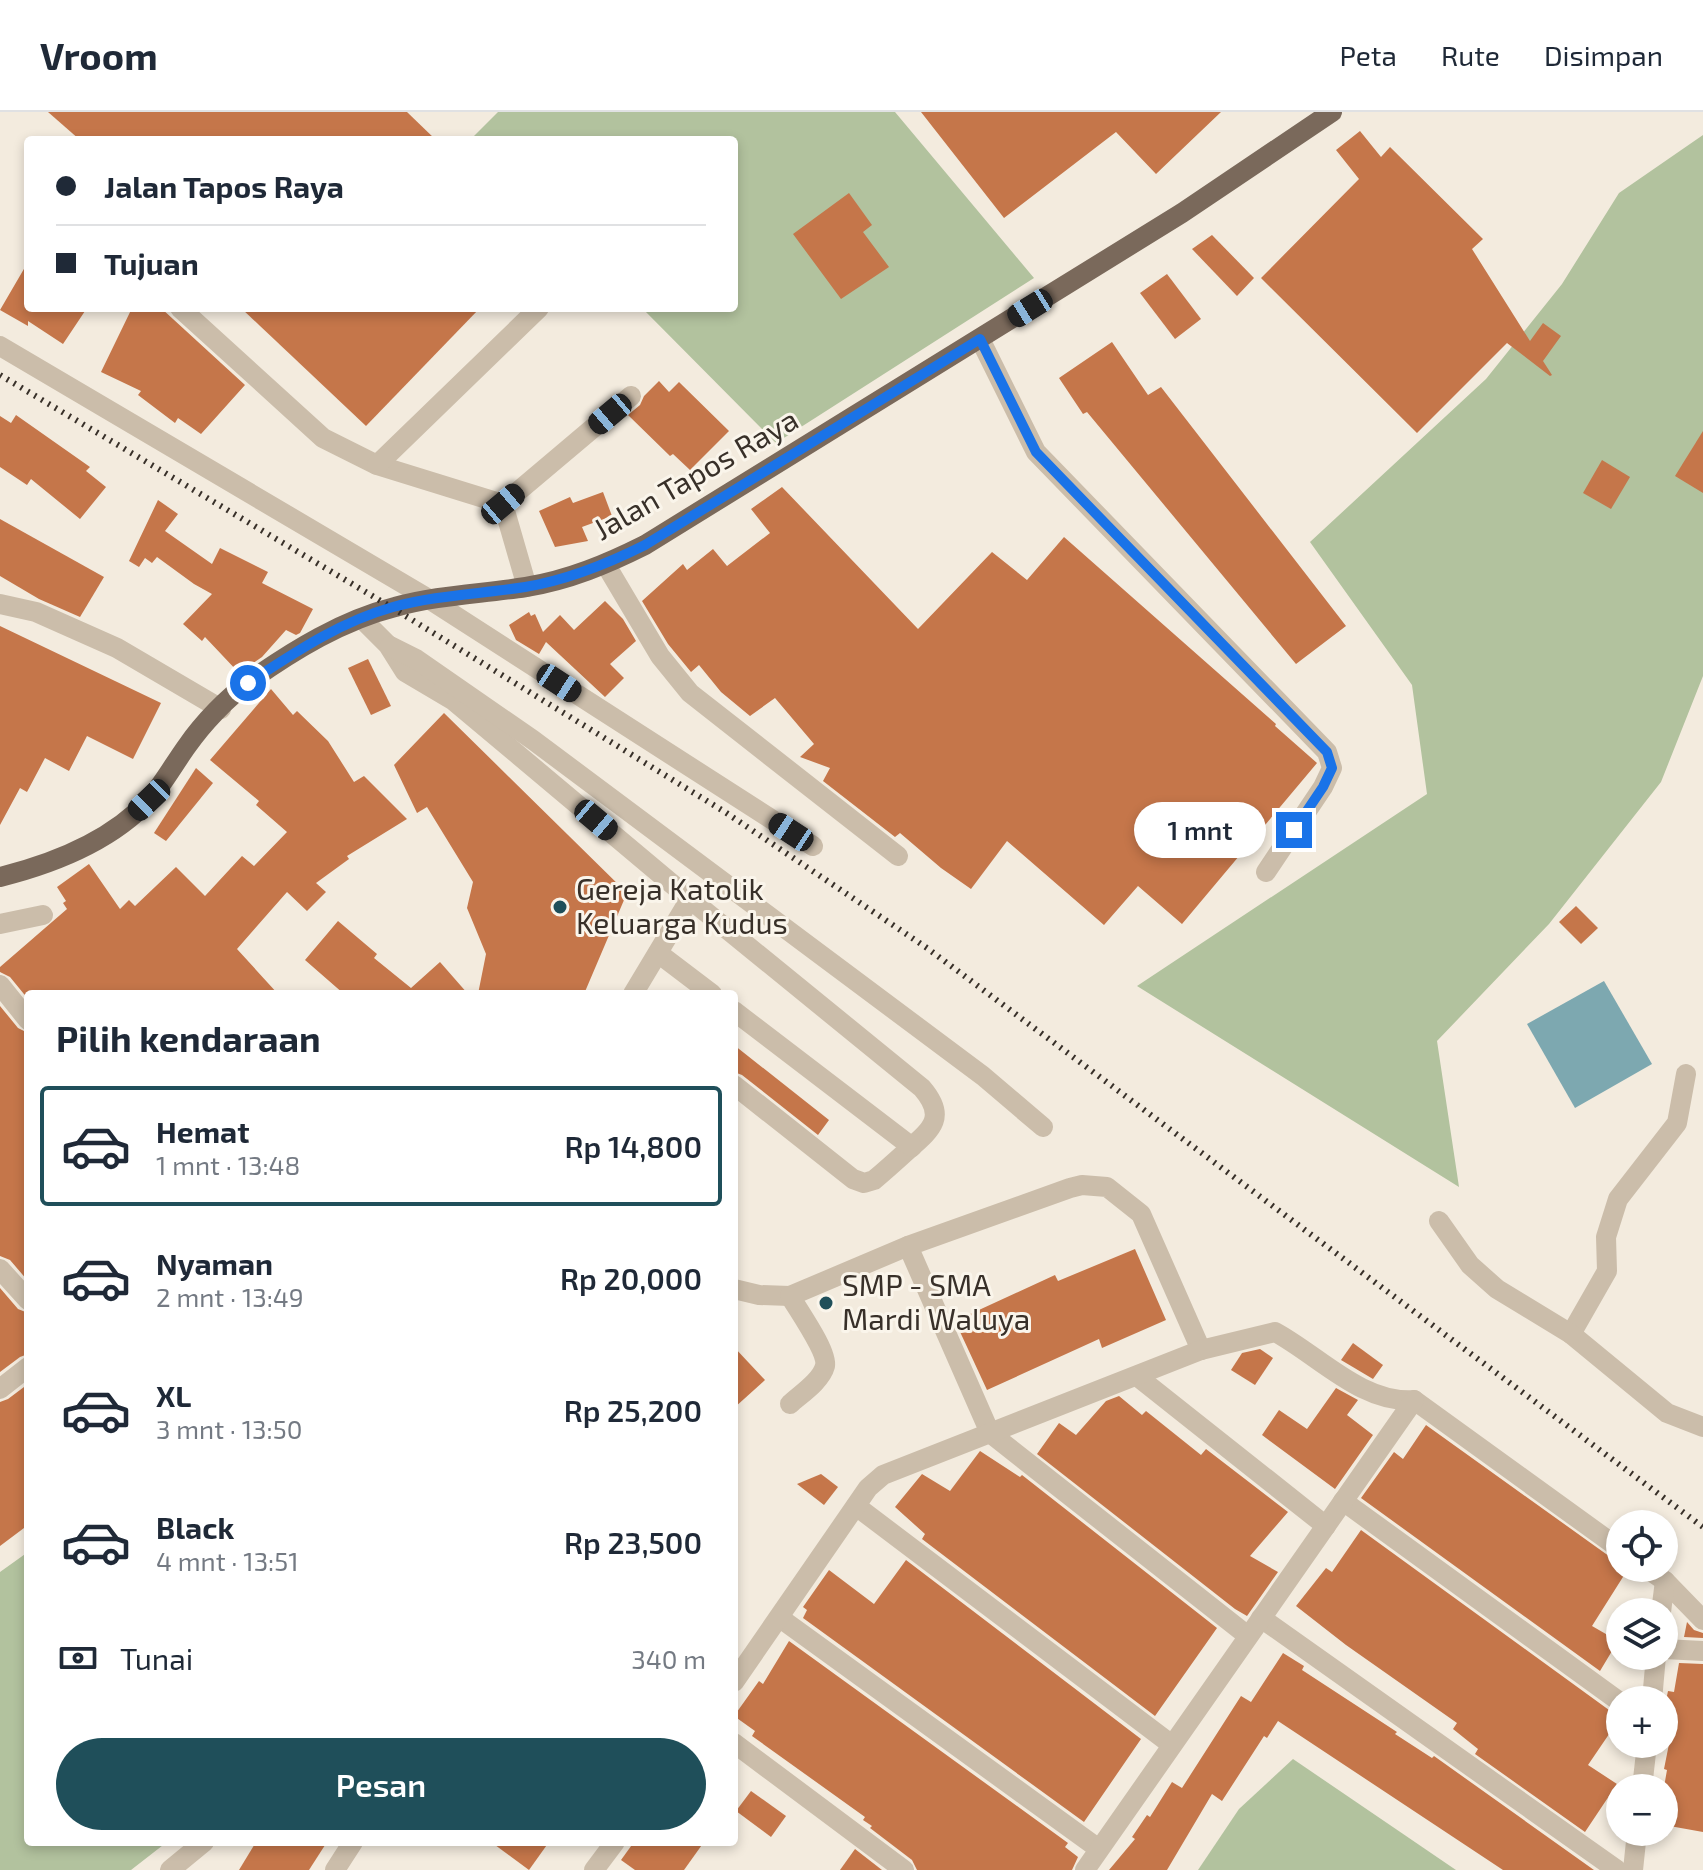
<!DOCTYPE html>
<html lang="id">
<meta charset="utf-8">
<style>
:root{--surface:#fff;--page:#f2f2f3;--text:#1f2937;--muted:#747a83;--line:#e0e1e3;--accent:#1f4f5a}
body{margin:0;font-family:"Exo 2",sans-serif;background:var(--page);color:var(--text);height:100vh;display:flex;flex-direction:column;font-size:30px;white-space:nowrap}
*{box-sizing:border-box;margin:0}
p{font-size:26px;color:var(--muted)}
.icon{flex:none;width:44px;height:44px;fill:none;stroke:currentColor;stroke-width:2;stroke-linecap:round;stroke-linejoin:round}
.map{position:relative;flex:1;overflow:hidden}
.sheet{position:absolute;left:24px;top:878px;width:714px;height:856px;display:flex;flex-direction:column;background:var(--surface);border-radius:8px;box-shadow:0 4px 12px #0003}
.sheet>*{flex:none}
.hud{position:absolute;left:24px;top:24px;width:714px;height:176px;border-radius:8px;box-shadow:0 4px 12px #0003;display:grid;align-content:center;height:176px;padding:0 32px;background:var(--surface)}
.fabs{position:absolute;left:1606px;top:1398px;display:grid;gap:16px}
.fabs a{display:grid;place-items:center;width:72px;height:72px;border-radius:50%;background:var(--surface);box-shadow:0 4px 12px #0003;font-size:40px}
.end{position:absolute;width:36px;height:36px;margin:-18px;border:10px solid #1a73e8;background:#fff;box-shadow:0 0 0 4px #fff}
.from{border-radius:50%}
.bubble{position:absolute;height:56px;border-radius:28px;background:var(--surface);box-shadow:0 4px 12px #0003;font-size:26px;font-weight:600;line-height:56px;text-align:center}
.car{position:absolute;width:24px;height:48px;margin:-24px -12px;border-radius:10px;box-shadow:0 0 6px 2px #0007;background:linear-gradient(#222 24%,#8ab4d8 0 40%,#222 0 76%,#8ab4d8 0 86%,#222 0)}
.hud b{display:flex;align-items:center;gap:28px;height:76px;font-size:30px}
.hud b+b{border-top:2px solid var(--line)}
.hud i{width:20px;height:20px;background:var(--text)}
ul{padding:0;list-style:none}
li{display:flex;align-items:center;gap:24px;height:120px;margin:0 16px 12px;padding:0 16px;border:4px solid transparent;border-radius:8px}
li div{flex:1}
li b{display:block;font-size:30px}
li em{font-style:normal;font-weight:600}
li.current{border-color:var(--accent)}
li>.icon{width:72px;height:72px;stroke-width:1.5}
h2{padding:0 32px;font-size:36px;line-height:96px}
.pay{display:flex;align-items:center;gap:20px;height:88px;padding:0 32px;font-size:30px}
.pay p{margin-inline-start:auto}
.primary-button{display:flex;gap:16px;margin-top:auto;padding:16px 32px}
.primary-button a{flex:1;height:92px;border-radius:48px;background:var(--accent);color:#fff;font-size:32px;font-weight:600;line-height:92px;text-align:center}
header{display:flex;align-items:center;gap:48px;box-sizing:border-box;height:112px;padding:0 40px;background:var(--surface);border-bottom:2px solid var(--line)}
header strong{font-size:38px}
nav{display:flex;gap:44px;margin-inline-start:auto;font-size:28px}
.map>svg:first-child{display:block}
</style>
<header>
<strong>Vroom</strong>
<nav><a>Peta</a><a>Rute</a><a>Disimpan</a></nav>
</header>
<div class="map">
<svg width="1703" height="1758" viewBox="0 0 1703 1758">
<rect width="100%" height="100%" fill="#f3ebde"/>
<g fill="#b2c29e">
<path d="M498,0H895L1034,166L776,331L642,196H734V28H470Z"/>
<path d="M1703,23V564L1661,670L1549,812L1437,929L1459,1075L1137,874L1427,682L1412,573L1310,430L1486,267L1562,172L1619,81Z"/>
<path d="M28,1440V1730H167L131,1758H0V1460Z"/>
<path d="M1293,1647L1456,1758H1198L1239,1697Z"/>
</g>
<path fill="#7da8b0" d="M1604,869L1652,952L1575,996L1527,912Z"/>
<g fill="#c5764a">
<path d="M48,0H407L436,28H80Z"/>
<path d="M921,0H1221L1156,62L1116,20L1004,106Z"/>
<path d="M1360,19L1381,45L1390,35L1483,127L1472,137L1530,229L1543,211L1561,224L1543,249L1552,263L1550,264L1507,231L1417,321L1261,166L1359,67L1336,38Z"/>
<path d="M849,81L872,113L863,120L889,155L841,187L793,122Z"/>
<path d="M1212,123L1254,166L1237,184L1192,137Z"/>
<path d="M28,150V196H87L63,232L28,209V214L0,198Z"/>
<path d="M1167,162L1201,207L1175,227L1140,181Z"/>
<path d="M132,196H161L245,273L201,322L178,306L175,311L138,283L141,279L101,260Z"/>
<path d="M241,196H480L366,314Z"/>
<path d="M1112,230L1148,283L1161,275L1346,514L1296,552L1087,300L1083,302L1059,266Z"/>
<path d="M659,269L669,280L679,270L729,319L690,358L673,342L670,344L628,303L640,293L644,284Z"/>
<path d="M16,303L90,355L86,359L106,375L80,407L31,367L27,373L0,355V304L11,311Z"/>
<path d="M1703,319V381L1675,364Z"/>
<path d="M1602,348L1630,365L1611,397L1583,381Z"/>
<path d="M782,375L918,517L992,440L1027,468L1064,425L1276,612L1275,614L1317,651L1182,812L1138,774L1104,813L1007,729L971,777L941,756L900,721L895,725L823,669L830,656L800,645L814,632L775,586L750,604L721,580L699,553L691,560L668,532L642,489L683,452L687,458L713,437L727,454L770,421L751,397Z"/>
<path d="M603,380L612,404L582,415L588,429L555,435L539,399L570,385L573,391Z"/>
<path d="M158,388L178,402L165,419L212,452L220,436L268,460L262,471L313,497L300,521L296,523L286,518L262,545L239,561L205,525L202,529L183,512L212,482L194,472L157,445L152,451L145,446L139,455L129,449Z"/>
<path d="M0,407L104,465L80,505L39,487L0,464Z"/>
<path d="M605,489L623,507L636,529L610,552L624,566L605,585L546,530L539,542L516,528L509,513L529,500L531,504L535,502L543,520L560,503L574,518Z"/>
<path d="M0,514L161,591L133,647L87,624L69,659L45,646L27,680L20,676L0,713Z"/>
<path d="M368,547L391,594L371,603L348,556Z"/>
<path d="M271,577L293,603L297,599L328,629L354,670L364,664L407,707L347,744L349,747L316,771L326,780L307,799L287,780L237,837L278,882H28V887L10,865L0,860V855L67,797L63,791L66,789L57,775L89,752L120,797L129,788L135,794L176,755L205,784L242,744L254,754L287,720L256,693L259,689L210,648Z"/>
<path d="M444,601L627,781L584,882H478L486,842L467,796L473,770L427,695L417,701L394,653Z"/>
<path d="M196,656L213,671L166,729L154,721Z"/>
<path d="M1576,794L1598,816L1581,832L1559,810Z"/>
<path d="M338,809L377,842L374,846L411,876L440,850L468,882H344L305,848Z"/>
<path d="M0,894L18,916L28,921V1169L10,1148L0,1144Z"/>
<path d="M734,933L829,1008L818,1023L742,963L734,960Z"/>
<path d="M1135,1137L1166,1208L1102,1236L1099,1227L987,1278L955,1209L1055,1163L1058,1169Z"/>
<path d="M0,1176L18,1197L28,1201V1242L20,1245L0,1260Z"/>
<path d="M1353,1231L1383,1253L1373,1267L1341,1248Z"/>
<path d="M734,1235L765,1268L734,1296Z"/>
<path d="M1260,1237L1273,1246L1255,1273L1231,1258L1242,1241Z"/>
<path d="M28,1272V1413L0,1434V1290L8,1287Z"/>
<path d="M1336,1276L1358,1288L1347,1303L1373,1323L1335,1377L1262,1323L1279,1298L1307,1317Z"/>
<path d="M1119,1284L1142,1303L1146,1299L1201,1343L1206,1337L1288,1400L1250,1444L1278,1460L1247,1504L1235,1497L1037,1342L1059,1311L1076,1323L1106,1289Z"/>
<path d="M1426,1313L1620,1452V1456L1628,1457L1592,1514L1618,1529L1600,1559L1361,1386L1394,1340L1403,1347Z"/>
<path d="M980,1339L1020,1365L1022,1363L1217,1516L1155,1604L922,1427L925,1422L895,1395L922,1362L950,1379Z"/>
<path d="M821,1362L838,1375L824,1393L797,1372Z"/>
<path d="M1361,1418L1620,1606L1588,1653L1617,1672L1585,1720L1475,1642L1478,1637L1453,1617L1457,1611L1346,1533L1296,1494L1326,1456L1332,1460Z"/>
<path d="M906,1448L1141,1627L1084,1710L803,1506L807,1498L803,1495L829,1458L874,1492Z"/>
<path d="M1687,1510L1694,1518L1703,1521V1526L1684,1525Z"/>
<path d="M789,1529L1068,1731L1065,1735L1078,1745L1072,1758H917L912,1748L870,1716L872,1714L863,1708L865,1705L752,1624L755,1619L734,1604L759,1569L763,1572Z"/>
<path d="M1283,1541L1304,1554L1302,1558L1397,1620L1395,1622L1432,1646L1434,1644L1594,1758H1503L1278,1609L1267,1626L1264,1624L1222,1689L1212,1682L1167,1758H1109L1135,1727L1132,1725L1147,1703L1150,1705L1172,1670L1182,1676L1241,1584L1251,1590Z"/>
<path d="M1679,1551L1703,1552V1720L1664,1713V1675L1667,1658L1664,1657L1669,1632L1665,1631L1669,1604L1664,1603V1598L1668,1579L1674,1580Z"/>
<path d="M751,1679L786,1704L771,1725L736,1699Z"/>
<path d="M256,1730H327L309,1758H239Z"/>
<path d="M491,1730H549L529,1758Z"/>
<path d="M634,1730H704L684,1758H635L621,1748Z"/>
<path d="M855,1737L882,1758H840Z"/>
</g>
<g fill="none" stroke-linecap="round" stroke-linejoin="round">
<g stroke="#cbbdaa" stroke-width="20">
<path d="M180,196L323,326L377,353L503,392"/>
<path d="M980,227L1036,340L1327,640L1332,656L1323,675L1266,760"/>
<path d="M0,234L429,487L813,734"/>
<path d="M377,353L539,196"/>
<path d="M503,392L631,284"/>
<path d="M503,392L527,475"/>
<path d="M606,453L660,544L690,581L898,744"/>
<path d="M0,492L36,500L117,536L221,597"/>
<path d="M362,507L388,533L405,560L454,589L690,787L922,976C947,1005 932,1017 908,1038C897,1048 886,1058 874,1068L864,1071L853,1067L734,973"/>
<path d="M390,534L416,547L533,628L983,964L1043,1015"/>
<path d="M0,812L43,803"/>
<path d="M658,841L712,882"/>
<path d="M0,873L28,908"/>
<path d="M633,882L690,787"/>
<path d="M734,899L912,1035"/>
<path d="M1686,962L1677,1011L1618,1087L1606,1125L1607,1159L1571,1222L1667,1301L1703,1315"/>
<path d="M1439,1109L1470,1153L1497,1177L1571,1222"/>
<path d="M0,1157L28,1188"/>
<path d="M734,1177L759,1183L790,1184L908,1134"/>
<path d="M790,1184C798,1198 828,1240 825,1254C821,1269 801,1282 790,1292"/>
<path d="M1201,1238L1141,1102L1107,1075L1082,1073L1070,1076L908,1134L990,1321L1248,1524"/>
<path d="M1138,1265L1326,1414"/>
<path d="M0,1277L28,1255"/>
<path d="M1343,1389L1620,1590"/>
<path d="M856,1394L1172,1633"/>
<path d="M1646,1456L1665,1469L1703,1508"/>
<path d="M1661,1500L1665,1469"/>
<path d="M780,1506L1099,1737"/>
<path d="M1261,1506L1617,1758"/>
<path d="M1664,1537L1703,1539"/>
<path d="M734,1570L868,1376L883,1363L1201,1238L1275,1220C1318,1243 1362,1292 1414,1288L1620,1437"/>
<path d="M1652,1588L1656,1544"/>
<path d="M734,1631L904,1758"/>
<path d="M1642,1676L1647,1632"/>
<path d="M170,1758L204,1730"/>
<path d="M335,1758L353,1730"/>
<path d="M594,1758L615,1730"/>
<path d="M1085,1758L1414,1288"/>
<path d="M1633,1758L1637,1720"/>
</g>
<path stroke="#7a695b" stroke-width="20" d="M0,765C52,752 111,729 149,688C163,672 174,652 187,634C203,611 227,586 250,569C294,538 343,508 395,495C438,483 482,482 526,475C569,468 607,452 645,433L1182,101L1332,0"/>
<path stroke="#383029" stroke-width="6" stroke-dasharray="2 6" stroke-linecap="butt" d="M0,263L391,495L725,700L927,836L1703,1415"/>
</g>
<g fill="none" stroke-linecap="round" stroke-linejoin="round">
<path stroke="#1a73e8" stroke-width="10" d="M248,571C294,541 339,510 393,495C436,483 481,482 525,475C568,468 607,452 645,433L980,227L1036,340L1327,640L1332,656L1323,675L1294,718"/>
</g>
<g fill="#1f4f5a" stroke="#faf5eb" stroke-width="3">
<circle cx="560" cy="795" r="8"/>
<circle cx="826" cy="1191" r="8"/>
</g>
<g text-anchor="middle" stroke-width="6" stroke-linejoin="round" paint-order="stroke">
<g font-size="30" fill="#383029" stroke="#faf5eb">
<text transform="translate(696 363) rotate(-30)" y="10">Jalan Tapos Raya</text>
</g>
<g font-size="30" fill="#383029" stroke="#faf5eb" text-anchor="start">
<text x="576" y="788">Gereja Katolik<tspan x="576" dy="34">Keluarga Kudus</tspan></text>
<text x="842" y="1184">SMP - SMA<tspan x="842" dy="34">Mardi Waluya</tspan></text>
</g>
</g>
</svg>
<div class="fabs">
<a><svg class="icon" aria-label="locate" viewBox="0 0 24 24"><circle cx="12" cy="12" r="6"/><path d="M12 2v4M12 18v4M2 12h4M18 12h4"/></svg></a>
<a><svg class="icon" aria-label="layers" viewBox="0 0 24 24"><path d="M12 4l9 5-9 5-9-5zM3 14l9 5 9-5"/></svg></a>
<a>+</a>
<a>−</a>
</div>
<i class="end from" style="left:248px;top:571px"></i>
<i class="end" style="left:1294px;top:718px"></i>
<div class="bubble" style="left:1134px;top:690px;width:132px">1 mnt</div>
<i class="car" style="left:1030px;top:196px;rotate:238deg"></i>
<i class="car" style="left:610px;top:302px;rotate:230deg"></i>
<i class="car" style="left:503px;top:392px;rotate:50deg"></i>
<i class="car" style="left:559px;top:571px;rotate:123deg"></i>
<i class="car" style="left:149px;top:688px;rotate:226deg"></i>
<i class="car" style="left:596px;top:708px;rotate:130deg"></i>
<i class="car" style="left:791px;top:720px;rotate:303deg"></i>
<div class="hud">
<b><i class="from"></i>Jalan Tapos Raya</b>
<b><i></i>Tujuan</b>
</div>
<section class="sheet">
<h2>Pilih kendaraan</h2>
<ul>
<li class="current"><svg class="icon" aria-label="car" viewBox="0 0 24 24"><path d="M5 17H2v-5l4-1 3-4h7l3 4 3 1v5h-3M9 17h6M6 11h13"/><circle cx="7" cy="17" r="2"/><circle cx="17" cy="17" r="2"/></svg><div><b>Hemat</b><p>1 mnt · 13:48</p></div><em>Rp 14,800</em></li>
<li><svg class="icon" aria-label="car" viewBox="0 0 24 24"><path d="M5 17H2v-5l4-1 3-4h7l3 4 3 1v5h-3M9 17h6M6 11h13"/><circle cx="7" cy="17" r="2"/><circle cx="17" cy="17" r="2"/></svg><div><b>Nyaman</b><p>2 mnt · 13:49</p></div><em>Rp 20,000</em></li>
<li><svg class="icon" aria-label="car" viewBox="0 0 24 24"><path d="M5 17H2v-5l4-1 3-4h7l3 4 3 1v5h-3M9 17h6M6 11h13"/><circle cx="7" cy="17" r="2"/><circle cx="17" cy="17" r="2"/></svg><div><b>XL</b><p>3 mnt · 13:50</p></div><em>Rp 25,200</em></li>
<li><svg class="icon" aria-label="car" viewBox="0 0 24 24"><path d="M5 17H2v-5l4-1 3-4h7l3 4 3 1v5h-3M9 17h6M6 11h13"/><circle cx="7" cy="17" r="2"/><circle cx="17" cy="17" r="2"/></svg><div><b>Black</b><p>4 mnt · 13:51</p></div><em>Rp 23,500</em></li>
</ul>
<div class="pay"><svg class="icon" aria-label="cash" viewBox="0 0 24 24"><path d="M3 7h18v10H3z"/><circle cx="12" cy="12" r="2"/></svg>Tunai<p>340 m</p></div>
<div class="primary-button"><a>Pesan</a></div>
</section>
</div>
